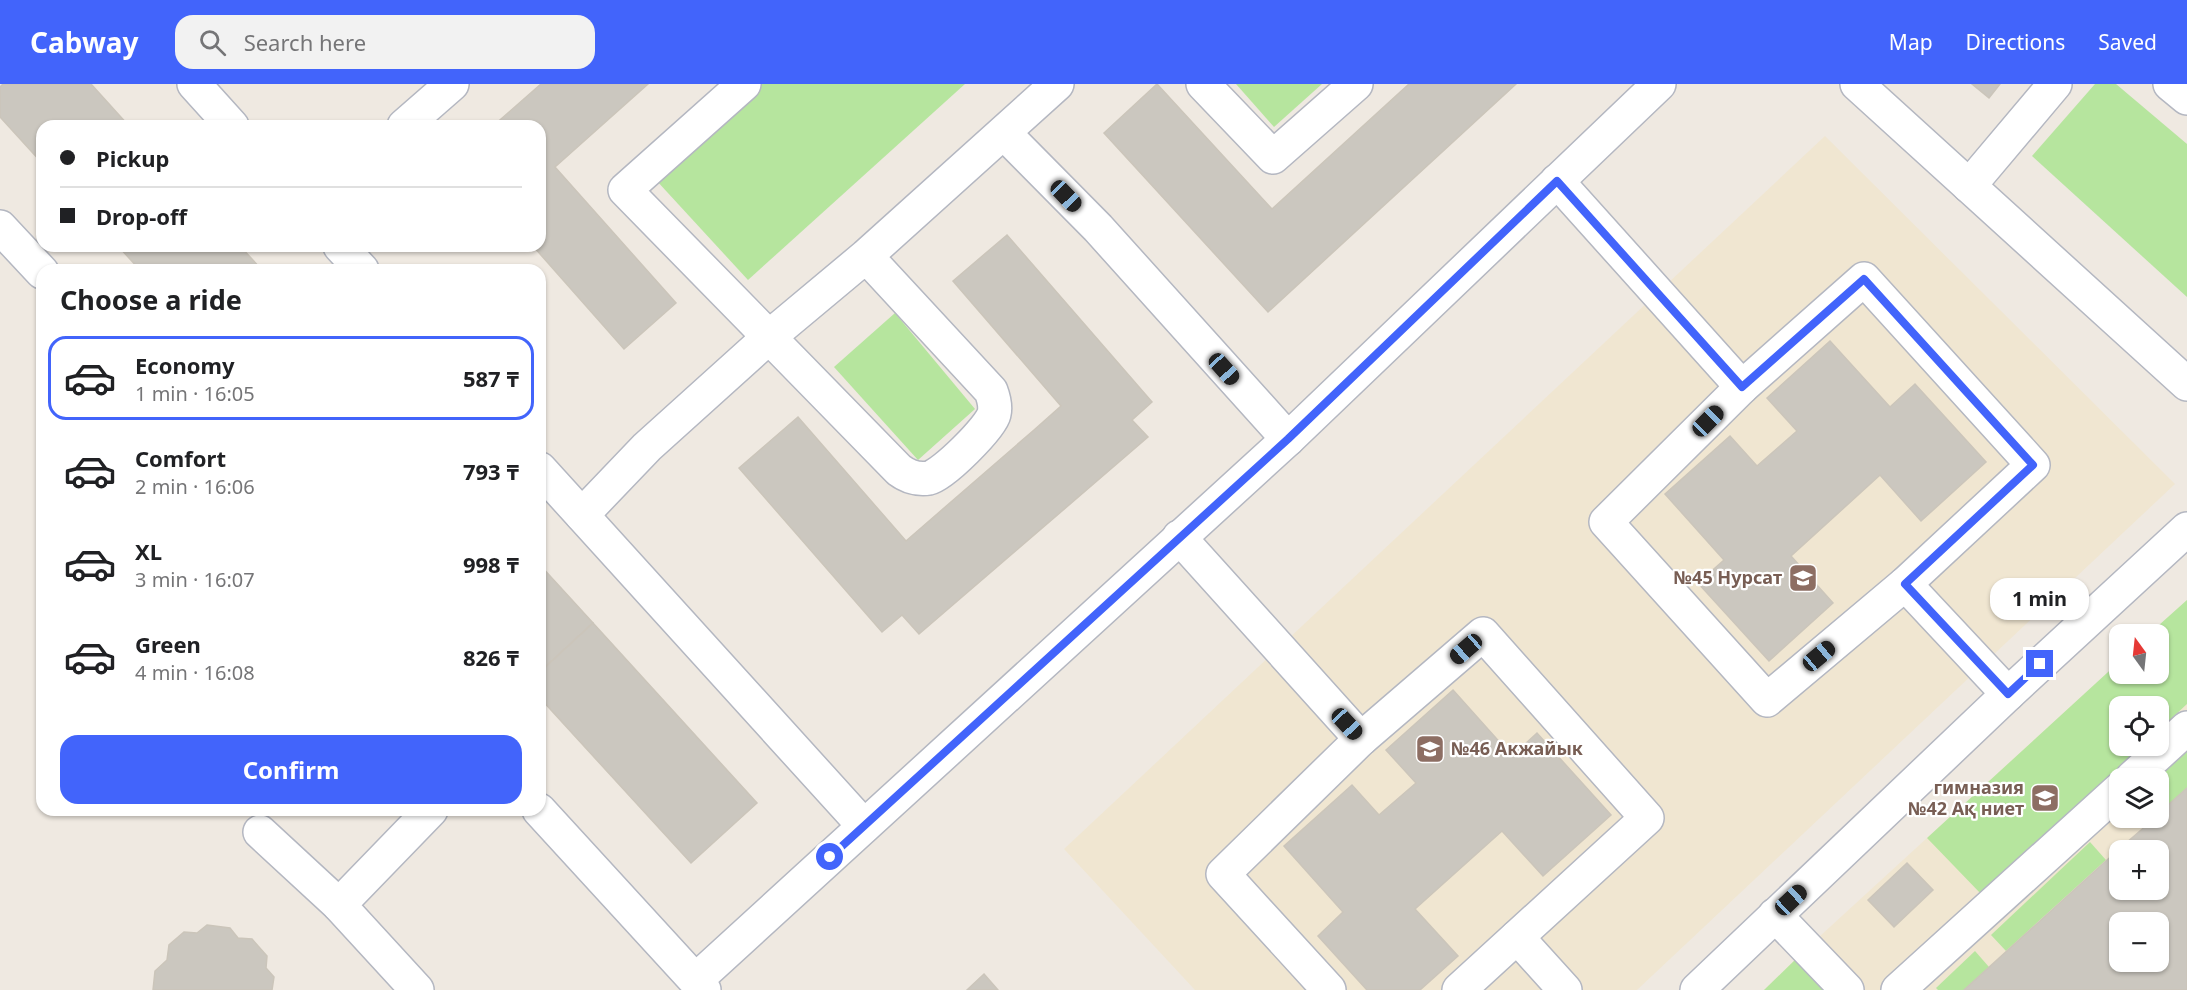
<!DOCTYPE html>
<meta charset="utf-8">
<style>
:root{--surface:#fff;--page:#f2f2f2;--text:#202124;--muted:#757577;--line:#e0e0e0;--accent:#4264fb}
body{margin:0;font-family:"Noto Sans",sans-serif;background:var(--page);color:var(--text);height:100vh;display:flex;flex-direction:column;font-size:22px;white-space:nowrap}
*{box-sizing:border-box;margin:0}
p{font-size:20px;color:var(--muted)}
.icon{flex:none;width:33px;height:33px;fill:none;stroke:currentColor;stroke-width:2;stroke-linecap:round;stroke-linejoin:round}
.map{position:relative;flex:1;overflow:hidden}
.details{position:absolute;left:36px;top:180px;width:510px;height:552px;display:flex;flex-direction:column;background:var(--surface);border-radius:18px;box-shadow:0 2px 4px #0004}
.details>*{flex:none}
.guide{position:absolute;left:36px;top:36px;width:510px;height:132px;border-radius:18px;box-shadow:0 2px 4px #0004;display:grid;align-content:center;height:132px;padding:0 24px;background:var(--surface)}
.needle{width:39px;rotate:345deg}
.controls{position:absolute;left:2109px;top:540px;display:grid;gap:12px}
.controls a{display:grid;place-items:center;width:60px;height:60px;border-radius:12px;background:var(--surface);box-shadow:0 2px 4px #0004;font-size:30px}
.end{position:absolute;width:27px;height:27px;margin:-14px;border:8px solid #4264fb;background:#fff;box-shadow:0 0 0 3px #fff}
.from{border-radius:50%}
.bubble{position:absolute;height:42px;border-radius:18px;background:var(--surface);box-shadow:0 2px 4px #0004;font-size:20px;font-weight:700;line-height:42px;text-align:center}
.car{position:absolute;width:18px;height:36px;margin:-18px -9px;border-radius:8px;box-shadow:0 0 4px 2px #0007;background:linear-gradient(#222 24%,#8ab4d8 0 40%,#222 0 76%,#8ab4d8 0 86%,#222 0)}
.guide b{display:flex;align-items:center;gap:21px;height:57px;font-size:22px}
.guide b+b{border-top:2px solid var(--line)}
.guide i{width:15px;height:15px;background:var(--text)}
ul{padding:0;list-style:none}
li{display:flex;align-items:center;gap:18px;height:84px;margin:0 12px 9px;padding:0 12px;border:3px solid transparent;border-radius:18px}
li div{flex:1}
li b{display:block;font-size:22px}
li em{font-style:normal;font-weight:700}
li.on{border-color:var(--accent)}
li>.icon{width:54px;height:54px;stroke-width:1.5}
h2{padding:0 24px;font-size:27px;line-height:72px}
.button{display:flex;gap:12px;margin-top:auto;padding:12px 24px}
.button a{flex:1;height:69px;border-radius:18px;background:var(--accent);color:#fff;font-size:24px;font-weight:700;line-height:69px;text-align:center}
header{display:flex;align-items:center;gap:36px;box-sizing:border-box;height:84px;padding:0 30px;background:var(--accent);color:#fff}
header strong{font-size:28px}
nav{display:flex;gap:33px;margin-inline-start:auto;font-size:21px}
.search{width:420px;height:54px;background:var(--page);display:flex;align-items:center;gap:15px;box-sizing:border-box;padding:0 21px;border-radius:18px;color:var(--muted);font-size:22px}
.map>svg:first-child{display:block}
</style>
<header>
<strong>Cabway</strong>
<div class="search"><svg class="icon" aria-label="search" viewBox="0 0 24 24"><circle cx="10" cy="10" r="6"/><path d="M15 15l6 6"/></svg>Search here</div>
<nav><a>Map</a><a>Directions</a><a>Saved</a></nav>
</header>
<div class="map">
<svg width="2187" height="906" viewBox="0 0 2187 906">
<rect width="100%" height="100%" fill="#efe9e1"/>
<g fill="#f0e6d1" fill-rule="evenodd">
<path d="M1825,52L2175,400L1637,906H1195L1064,765Z"/>
<path d="M2187,516V906H1764L1807,864L2119,578L2120,590H2158V550H2149ZM2120,622H2158V662H2120ZM2120,694H2158V734H2120ZM2120,766H2158V806H2120ZM2120,838H2158V878H2120Z"/>
</g>
<g fill="#b6e59e">
<path d="M762,0H965L748,196L656,96Z"/>
<path d="M1236,0H1322L1274,43Z"/>
<path d="M2095,0H2116L2187,60V213L2032,72Z"/>
<path d="M895,229L975,325L918,376L834,283Z"/>
<path d="M2187,516V620L2159,646L2158,622H2120V662H2142L1982,811L1927,754L2119,578L2120,590H2158V550H2149Z"/>
<path d="M2187,665V704L2159,730L2158,694H2155Z"/>
<path d="M2090,758L2106,776L2006,867L1991,851Z"/>
<path d="M1975,867L1989,883L1964,906H1938L1936,904Z"/>
<path d="M1798,873L1829,906H1764Z"/>
</g>
<g fill="#cbc7bf" stroke="#cbc5ba" stroke-width="1.5" fill-rule="evenodd">
<path d="M3,0H91L129,42H42V79L0,33V3Z"/>
<path d="M541,0H648L555,83L676,219L624,265L533,162H540V42H493Z"/>
<path d="M1157,0L1272,125L1409,0H1516L1268,228L1104,49Z"/>
<path d="M1972,0H2000L1989,14Z"/>
<path d="M1007,151L1152,318L1132,336L1148,353L919,550L902,531L882,548L739,384L798,333L906,457L1034,346L1061,322L953,197Z"/>
<path d="M118,162H240L262,186H140Z"/>
<path d="M1830,257L1890,323L1915,300L1986,378L1921,437L1880,391L1791,472L1833,519L1769,577L1698,499L1724,476L1665,410L1730,352L1757,382L1797,347L1767,314Z"/>
<path d="M540,481L593,539L540,588Z"/>
<path d="M593,539L757,719L691,779L540,614V588Z"/>
<path d="M1453,606L1512,672L1537,649L1611,731L1543,792L1502,747L1415,825L1458,872L1420,906H1367L1318,852L1343,828L1284,762L1352,701L1379,731L1416,699L1386,666Z"/>
<path d="M2187,704V906H1964L2118,766L2155,734H2158V730ZM2120,766H2158V806H2120ZM2120,838H2158V878H2120Z"/>
<path d="M1907,779L1933,806L1894,843L1868,816Z"/>
<path d="M207,841L230,844L238,854L252,855L267,872L266,884L274,893L272,906H153L155,887L167,876L169,861L184,848L197,849Z"/>
<path d="M984,890L998,906H967Z"/>
</g>
<g fill="none" stroke-linecap="round" stroke-linejoin="round">
<g stroke="#b4b7c1" stroke-width="36">
<g id="minor">
<path d="M194,0L232,42"/>
<path d="M1203,0L1273,73L1356,0"/>
<path d="M1857,0L2187,300"/>
<path d="M2170,0L2187,14"/>
<path d="M404,42L452,0"/>
<path d="M1004,49L1098,144L1288,355"/>
<path d="M1557,97L1742,303"/>
<path d="M1969,102L2055,0"/>
<path d="M0,143L42,188"/>
<path d="M340,162L362,186"/>
<path d="M866,172L991,307C994,315 996,322 994,330C991,343 943,391 929,394C918,396 907,392 899,386L769,253L866,172L1057,0"/>
<path d="M1864,195L2033,381L1905,500L1767,616L1606,438L1742,303Z"/>
<path d="M540,385L864,742"/>
<path d="M582,431L647,363L769,253L625,106L744,0"/>
<path d="M1179,453L1361,655"/>
<path d="M1905,500L2008,610"/>
<path d="M2132,694L2187,644"/>
<path d="M539,726L704,906"/>
<path d="M260,748L339,821"/>
<path d="M1775,831L1847,906"/>
<path d="M1517,853L1565,906"/>
<path d="M696,896L1288,355L1659,0"/>
<path d="M417,906L339,821L431,726"/>
<path d="M1329,906L1223,790L1361,655L1483,550L1647,734L1459,906"/>
<path d="M1697,906L2008,610L2187,445"/>
<path d="M1898,906L2120,705"/>
</g>
</g>
<use href="#minor" stroke="#fff" stroke-width="33"/>
</g>
<g fill="none" stroke-linecap="round" stroke-linejoin="round">
<path stroke="#4264fb" stroke-width="8" d="M830,773L1288,355L1557,97L1742,303L1864,195L2033,381L1905,500L2008,610L2040,580"/>
</g>
<defs>
<g id="school-square" transform="scale(1.5)"><rect x="-9" y="-9" width="18" height="18" rx="4" fill="#8d6e63" stroke="#fff"/><path d="M0-5L7-2L0 1L-7-2ZM-4 1L0 2.5L4 1V4Q0 6-4 4Z" fill="#fff"/></g>
</defs>
<g fill-rule="evenodd">
<use href="#school-square" x="1803" y="494"/>
<use href="#school-square" x="1430" y="665"/>
<use href="#school-square" x="2045" y="714"/>
</g>
<g text-anchor="middle" stroke-width="4.5" stroke-linejoin="round" paint-order="stroke">
<g font-size="18" font-weight="bold" fill="#785e54" stroke="#fff" text-anchor="end">
<text x="1782" y="500">№45 Нурсат</text>
<text x="1451" y="671" text-anchor="start">№46 Акжайык</text>
<text x="2024" y="710">гимназия<tspan x="2024" dy="21">№42 Ақ ниет</tspan></text>
</g>
</g>
</svg>
<div class="controls">
<a><svg class="needle" viewBox="-14 -14 28 28"><path d="M0-13l5 13h-10z" fill="#e53935"/><path d="M0 13l5-13h-10z" fill="#757577"/></svg></a>
<a><svg class="icon" aria-label="locate" viewBox="0 0 24 24"><circle cx="12" cy="12" r="6"/><path d="M12 2v4M12 18v4M2 12h4M18 12h4"/></svg></a>
<a><svg class="icon" aria-label="layers" viewBox="0 0 24 24"><path d="M12 4l9 5-9 5-9-5zM3 14l9 5 9-5"/></svg></a>
<a>+</a>
<a>−</a>
</div>
<i class="end from" style="left:830px;top:773px"></i>
<i class="end" style="left:2040px;top:580px"></i>
<div class="bubble" style="left:1990px;top:494px;width:99px">1 min</div>
<i class="car" style="left:1066px;top:112px;rotate:136deg"></i>
<i class="car" style="left:1224px;top:285px;rotate:138deg"></i>
<i class="car" style="left:1708px;top:337px;rotate:45deg"></i>
<i class="car" style="left:1466px;top:565px;rotate:229deg"></i>
<i class="car" style="left:1819px;top:572px;rotate:50deg"></i>
<i class="car" style="left:1347px;top:640px;rotate:137deg"></i>
<i class="car" style="left:1791px;top:816px;rotate:47deg"></i>
<div class="guide">
<b><i class="from"></i>Pickup</b>
<b><i></i>Drop-off</b>
</div>
<section class="details">
<h2>Choose a ride</h2>
<ul>
<li class="on"><svg class="icon" aria-label="car" viewBox="0 0 24 24"><path d="M5 17H2v-5l4-1 3-4h7l3 4 3 1v5h-3M9 17h6M6 11h13"/><circle cx="7" cy="17" r="2"/><circle cx="17" cy="17" r="2"/></svg><div><b>Economy</b><p>1 min · 16:05</p></div><em>587 ₸</em></li>
<li><svg class="icon" aria-label="car" viewBox="0 0 24 24"><path d="M5 17H2v-5l4-1 3-4h7l3 4 3 1v5h-3M9 17h6M6 11h13"/><circle cx="7" cy="17" r="2"/><circle cx="17" cy="17" r="2"/></svg><div><b>Comfort</b><p>2 min · 16:06</p></div><em>793 ₸</em></li>
<li><svg class="icon" aria-label="car" viewBox="0 0 24 24"><path d="M5 17H2v-5l4-1 3-4h7l3 4 3 1v5h-3M9 17h6M6 11h13"/><circle cx="7" cy="17" r="2"/><circle cx="17" cy="17" r="2"/></svg><div><b>XL</b><p>3 min · 16:07</p></div><em>998 ₸</em></li>
<li><svg class="icon" aria-label="car" viewBox="0 0 24 24"><path d="M5 17H2v-5l4-1 3-4h7l3 4 3 1v5h-3M9 17h6M6 11h13"/><circle cx="7" cy="17" r="2"/><circle cx="17" cy="17" r="2"/></svg><div><b>Green</b><p>4 min · 16:08</p></div><em>826 ₸</em></li>
</ul>
<div class="button"><a>Confirm</a></div>
</section>
</div>
